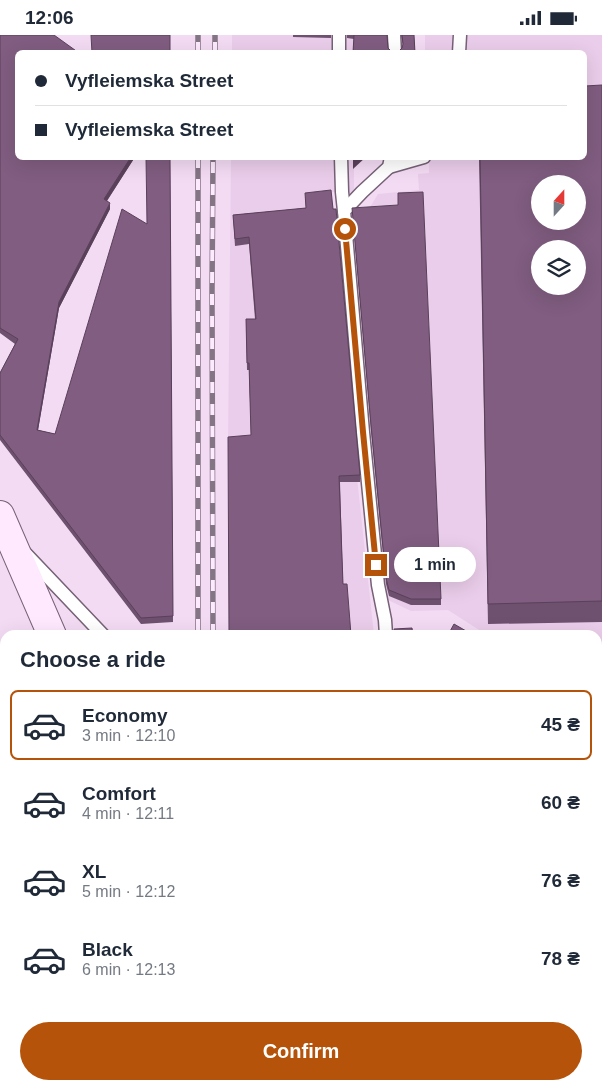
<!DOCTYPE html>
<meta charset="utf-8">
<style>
:root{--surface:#fff;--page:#f6f6f7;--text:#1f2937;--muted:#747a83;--line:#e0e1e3;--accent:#b45309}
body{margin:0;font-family:Helvetica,sans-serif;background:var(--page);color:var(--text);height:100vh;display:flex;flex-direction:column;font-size:19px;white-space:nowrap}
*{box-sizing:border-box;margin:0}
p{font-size:16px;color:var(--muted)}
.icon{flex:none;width:28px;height:28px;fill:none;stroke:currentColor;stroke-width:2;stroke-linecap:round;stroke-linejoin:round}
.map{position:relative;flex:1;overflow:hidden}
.drawer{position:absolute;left:0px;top:595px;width:602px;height:460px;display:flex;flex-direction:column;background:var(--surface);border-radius:15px 15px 0 0;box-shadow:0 5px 20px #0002}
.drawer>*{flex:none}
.guide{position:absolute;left:15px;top:15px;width:572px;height:110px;border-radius:8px;box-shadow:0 5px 20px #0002;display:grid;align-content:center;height:110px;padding:0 20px;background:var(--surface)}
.needle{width:32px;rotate:21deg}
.tools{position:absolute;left:531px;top:140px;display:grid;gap:10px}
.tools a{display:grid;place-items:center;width:55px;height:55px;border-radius:50%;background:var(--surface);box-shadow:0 5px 20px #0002;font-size:25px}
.end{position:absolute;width:22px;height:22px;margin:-11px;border:6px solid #b45309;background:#fff;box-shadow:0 0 0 2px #fff}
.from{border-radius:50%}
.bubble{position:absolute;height:35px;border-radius:18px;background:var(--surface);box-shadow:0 5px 20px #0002;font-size:16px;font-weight:600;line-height:35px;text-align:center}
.guide b{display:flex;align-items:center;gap:18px;height:48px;font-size:19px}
.guide b+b{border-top:1px solid var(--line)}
.guide i{width:12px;height:12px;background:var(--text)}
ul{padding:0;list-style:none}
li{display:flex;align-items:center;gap:15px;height:70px;margin:0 10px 8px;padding:0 10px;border:2px solid transparent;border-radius:8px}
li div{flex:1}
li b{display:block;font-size:19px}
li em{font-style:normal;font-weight:600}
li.current{border-color:var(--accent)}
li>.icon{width:45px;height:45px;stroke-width:1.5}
h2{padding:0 20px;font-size:22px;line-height:60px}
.button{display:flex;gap:10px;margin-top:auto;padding:10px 20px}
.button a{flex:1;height:58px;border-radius:30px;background:var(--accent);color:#fff;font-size:20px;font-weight:600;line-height:58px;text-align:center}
.status{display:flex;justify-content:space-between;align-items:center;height:35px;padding:0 25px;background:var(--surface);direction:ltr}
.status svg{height:14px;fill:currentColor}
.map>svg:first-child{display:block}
</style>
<div class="status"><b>12:06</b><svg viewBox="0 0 49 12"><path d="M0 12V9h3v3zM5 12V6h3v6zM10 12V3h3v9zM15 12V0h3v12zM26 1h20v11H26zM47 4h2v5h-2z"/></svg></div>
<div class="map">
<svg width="602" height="1055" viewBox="0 0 602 1055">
<rect width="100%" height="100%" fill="#f3dbf4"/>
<g fill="#eacdea" fill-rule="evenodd">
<path d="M232,0H356V17L232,18Z"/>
<path d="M425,0H602V674L598,671V600H487L448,575L411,576L386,564L356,195L378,159L419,155L418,139L429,138V123L585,122V18L425,17ZM540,149H578V186H540ZM540,214H578V251H540Z"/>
<path d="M231,123H354V158L332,157L358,452L374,600H229L228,408Z"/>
</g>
<g fill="#dcbadd">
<path d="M598,1024H602V1055H452L457,1050H598Z"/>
<path d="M235,1050H400L397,1055H235Z"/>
</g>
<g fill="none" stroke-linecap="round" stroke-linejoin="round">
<g stroke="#766176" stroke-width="15">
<g id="service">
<path d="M339,0V18"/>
<path d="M394,0L395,18"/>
<path d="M459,18L460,0"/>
<path d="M341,122L342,157L344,176"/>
<path d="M389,132L424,122"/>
<path d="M25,518L103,600"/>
<path d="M386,600L385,585L378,550L363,397L344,176L362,157L389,132L391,122"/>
</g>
</g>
<g stroke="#766176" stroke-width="28">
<g id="minor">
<path d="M598,989H602"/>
<path d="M429,1055L433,1050"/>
</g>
</g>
<g stroke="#766176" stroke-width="30">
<g id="secondary">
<path d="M0,480L52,600"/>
<path d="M109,1050V1055"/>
</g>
</g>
<g stroke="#a997aa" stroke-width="3" stroke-dasharray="5 2.5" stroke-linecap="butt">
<path d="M598,680L602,683"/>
<path d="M598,956H602"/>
<path d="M598,1016H602"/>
<path d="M532,1050L541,1055"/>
</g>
<use href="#service" stroke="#fff" stroke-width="12"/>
<use href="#minor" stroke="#fff" stroke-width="25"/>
<use href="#secondary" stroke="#fee9ff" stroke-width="28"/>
<g stroke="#847585" stroke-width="5.5">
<g id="rail">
<path d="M198,18V0"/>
<path d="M215,18V0"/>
<path d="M198,122V600"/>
<path d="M213,600L212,258L213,122"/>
<path d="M214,1050V1055"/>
<path d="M198,1055V1050"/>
</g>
</g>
<use href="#rail" stroke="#feeafe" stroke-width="4" stroke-dasharray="11" stroke-linecap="butt"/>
</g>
<g fill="#6e506f">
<path d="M0,0L135,122L107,166L110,174L59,273L38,395L55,399L147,189L170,122L173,587L141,589L0,405V338L15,309L0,298Z"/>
<path d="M293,0H331V3L293,2Z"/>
<path d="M347,0H387L388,13L391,16L395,17L399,16L402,13L403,11L401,0H414L415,18H353L354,4L347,3Z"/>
<path d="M602,50V587L488,589L479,122H585Z"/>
<path d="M305,158L360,440V447H340L343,549L351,600L251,400L249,335H247L246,284H255L249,209L235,211L233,180L306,173Z"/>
<path d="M352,173L441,564V570H411L389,561L386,549L371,396Z"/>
<path d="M598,691L602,695V930H598Z"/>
</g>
<g fill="#5a415a">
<path d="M131,122H135L104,170V164Z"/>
<path d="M356,122H366L353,134V125Z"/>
<path d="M110,168V174L59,273L37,401V395L59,267Z"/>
</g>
<g fill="#805d81" stroke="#5a415a" fill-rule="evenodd">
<path d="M0,0H54L79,18H18V122H131L104,164L110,168L59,267L37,395L55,399L122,174L147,189L146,122H170L173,581L141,583L0,400V338L18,304L0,293Z"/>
<path d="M91,0H170V18H92Z"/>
<path d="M354,0H387L388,13L391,16L395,17L399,16L402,13L403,9L402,0H414L415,18H353Z"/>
<path d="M602,50V566L488,569L480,122H585V51ZM540,149H578V186H540ZM540,214H578V251H540Z"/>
<path d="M331,155L333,174H336L360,440L339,441L343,549H347L351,600H229L228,402L251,400L249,328H247L246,284H256L249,202L235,204L233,180L306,173L305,158Z"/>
<path d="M423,157L441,564H411L389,555L386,543L371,390L352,173L398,170V158Z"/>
<path d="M454,589L473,600H448Z"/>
<path d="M412,593L413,600H395L394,594Z"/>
<path d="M598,691L602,695V923H598Z"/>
<path d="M2,730H5V1050H39V1055H0V731Z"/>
<path d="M124,1050H168V1055H123Z"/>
</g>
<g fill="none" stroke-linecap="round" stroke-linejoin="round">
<path stroke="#b45309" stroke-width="6" d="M345,194L363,397L376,530"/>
</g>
</svg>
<div class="tools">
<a><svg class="needle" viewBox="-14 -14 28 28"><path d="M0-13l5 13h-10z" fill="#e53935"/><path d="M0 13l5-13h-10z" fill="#747a83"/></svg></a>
<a><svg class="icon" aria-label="layers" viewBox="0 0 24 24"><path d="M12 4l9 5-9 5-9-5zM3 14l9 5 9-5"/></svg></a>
</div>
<i class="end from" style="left:345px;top:194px"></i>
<i class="end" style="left:376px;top:530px"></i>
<div class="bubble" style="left:394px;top:512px;width:82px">1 min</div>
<div class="guide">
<b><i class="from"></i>Vyfleiemska Street</b>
<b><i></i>Vyfleiemska Street</b>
</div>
<section class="drawer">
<h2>Choose a ride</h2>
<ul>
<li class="current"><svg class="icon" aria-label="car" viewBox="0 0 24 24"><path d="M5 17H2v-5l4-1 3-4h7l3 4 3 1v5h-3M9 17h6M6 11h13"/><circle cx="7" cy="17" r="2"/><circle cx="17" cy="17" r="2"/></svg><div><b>Economy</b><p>3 min · 12:10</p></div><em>45 ₴</em></li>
<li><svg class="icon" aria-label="car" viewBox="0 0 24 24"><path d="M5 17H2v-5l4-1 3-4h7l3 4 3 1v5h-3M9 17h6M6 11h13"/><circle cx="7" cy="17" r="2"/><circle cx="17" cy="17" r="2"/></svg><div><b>Comfort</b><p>4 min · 12:11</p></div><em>60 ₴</em></li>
<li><svg class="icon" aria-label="car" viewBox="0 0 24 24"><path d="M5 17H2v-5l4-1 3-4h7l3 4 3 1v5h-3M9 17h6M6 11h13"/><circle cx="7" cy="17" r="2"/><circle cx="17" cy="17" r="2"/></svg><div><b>XL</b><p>5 min · 12:12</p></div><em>76 ₴</em></li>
<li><svg class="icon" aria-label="car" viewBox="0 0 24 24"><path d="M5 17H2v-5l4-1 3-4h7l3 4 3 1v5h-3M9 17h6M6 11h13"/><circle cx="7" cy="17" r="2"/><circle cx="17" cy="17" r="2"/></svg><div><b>Black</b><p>6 min · 12:13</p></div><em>78 ₴</em></li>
</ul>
<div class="button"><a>Confirm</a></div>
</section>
</div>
